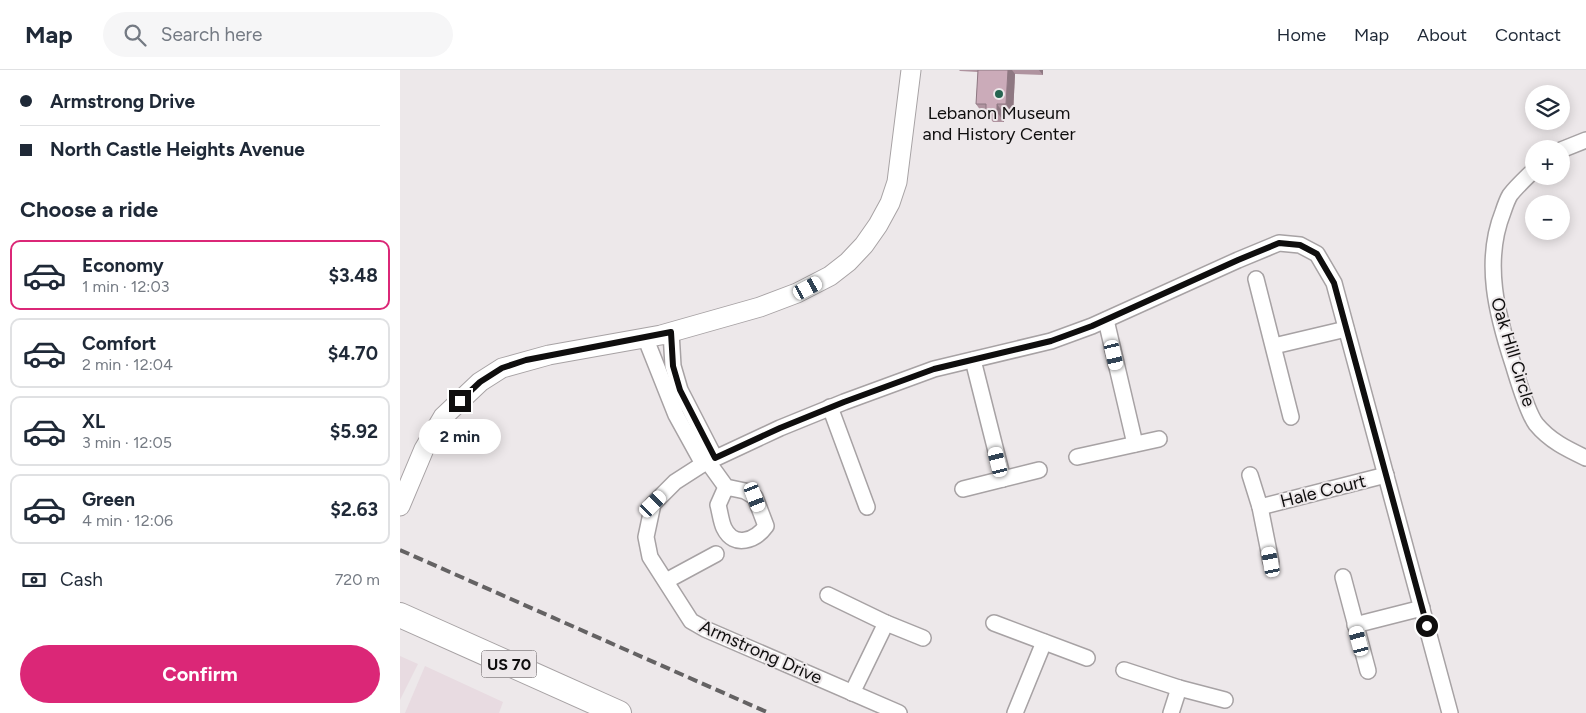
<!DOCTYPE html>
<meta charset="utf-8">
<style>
:root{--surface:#fff;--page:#f6f6f7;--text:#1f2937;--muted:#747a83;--line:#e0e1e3;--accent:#db2777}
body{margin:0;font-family:Figtree,sans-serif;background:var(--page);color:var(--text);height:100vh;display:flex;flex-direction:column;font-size:19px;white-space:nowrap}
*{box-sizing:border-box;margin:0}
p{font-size:16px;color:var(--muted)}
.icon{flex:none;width:28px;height:28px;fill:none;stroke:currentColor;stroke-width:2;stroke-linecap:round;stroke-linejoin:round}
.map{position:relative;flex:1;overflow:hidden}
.sheet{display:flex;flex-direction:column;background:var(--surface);width:400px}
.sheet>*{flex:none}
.hud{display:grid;align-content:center;height:110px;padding:0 20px;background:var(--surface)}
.fabs{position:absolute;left:1125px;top:15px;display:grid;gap:10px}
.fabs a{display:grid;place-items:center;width:45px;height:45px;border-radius:50%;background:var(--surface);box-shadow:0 2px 12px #0003;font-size:25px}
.end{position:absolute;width:22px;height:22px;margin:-11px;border:6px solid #0f0e0e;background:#fff;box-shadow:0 0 0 2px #fff}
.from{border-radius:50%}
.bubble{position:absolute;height:35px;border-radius:18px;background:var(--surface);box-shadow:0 2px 12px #0003;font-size:16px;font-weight:700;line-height:35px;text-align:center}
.car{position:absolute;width:15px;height:30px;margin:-15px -8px;border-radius:6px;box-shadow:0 0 4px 1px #0007;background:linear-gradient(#fff 24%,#345 0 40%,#fff 0 76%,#345 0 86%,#fff 0)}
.hud b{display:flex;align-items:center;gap:18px;height:48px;font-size:19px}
.hud b+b{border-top:1px solid var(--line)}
.hud i{width:12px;height:12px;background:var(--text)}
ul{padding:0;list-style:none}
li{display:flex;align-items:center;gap:15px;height:70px;margin:0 10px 8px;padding:0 10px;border:2px solid var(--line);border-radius:10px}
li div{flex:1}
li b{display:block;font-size:19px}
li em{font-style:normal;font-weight:700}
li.active{border-color:var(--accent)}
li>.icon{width:45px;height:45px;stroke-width:1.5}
h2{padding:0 20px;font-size:22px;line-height:60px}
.pay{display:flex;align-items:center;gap:12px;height:55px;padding:0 20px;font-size:19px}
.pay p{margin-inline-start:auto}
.cta{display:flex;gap:10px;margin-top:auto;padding:10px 20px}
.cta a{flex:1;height:58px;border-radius:30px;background:var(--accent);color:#fff;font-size:20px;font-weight:700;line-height:58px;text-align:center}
header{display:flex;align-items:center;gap:30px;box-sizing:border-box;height:70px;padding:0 25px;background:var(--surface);border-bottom:1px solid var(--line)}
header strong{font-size:24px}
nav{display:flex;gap:28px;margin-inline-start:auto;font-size:18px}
.search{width:350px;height:45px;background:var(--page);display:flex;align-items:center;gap:12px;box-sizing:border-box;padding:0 18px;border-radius:28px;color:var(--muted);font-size:19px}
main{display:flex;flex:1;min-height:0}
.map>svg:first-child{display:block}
</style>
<header>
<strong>Map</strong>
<div class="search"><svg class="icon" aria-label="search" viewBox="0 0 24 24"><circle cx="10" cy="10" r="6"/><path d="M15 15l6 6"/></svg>Search here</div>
<nav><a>Home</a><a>Map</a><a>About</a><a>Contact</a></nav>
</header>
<main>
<section class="sheet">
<div class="hud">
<b><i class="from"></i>Armstrong Drive</b>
<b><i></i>North Castle Heights Avenue</b>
</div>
<h2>Choose a ride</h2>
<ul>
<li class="active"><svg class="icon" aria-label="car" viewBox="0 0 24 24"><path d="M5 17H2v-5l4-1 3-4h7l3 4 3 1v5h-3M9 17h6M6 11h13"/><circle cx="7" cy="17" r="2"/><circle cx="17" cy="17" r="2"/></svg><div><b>Economy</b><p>1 min · 12:03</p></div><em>$3.48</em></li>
<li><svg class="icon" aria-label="car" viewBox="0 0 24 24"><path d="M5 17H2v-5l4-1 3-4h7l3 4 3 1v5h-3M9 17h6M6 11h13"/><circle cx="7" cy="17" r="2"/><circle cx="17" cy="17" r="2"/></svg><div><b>Comfort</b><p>2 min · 12:04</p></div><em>$4.70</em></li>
<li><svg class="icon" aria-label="car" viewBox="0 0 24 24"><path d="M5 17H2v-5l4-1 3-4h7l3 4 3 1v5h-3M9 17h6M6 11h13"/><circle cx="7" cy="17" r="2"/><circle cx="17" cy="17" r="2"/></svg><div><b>XL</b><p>3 min · 12:05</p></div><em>$5.92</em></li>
<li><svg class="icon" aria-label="car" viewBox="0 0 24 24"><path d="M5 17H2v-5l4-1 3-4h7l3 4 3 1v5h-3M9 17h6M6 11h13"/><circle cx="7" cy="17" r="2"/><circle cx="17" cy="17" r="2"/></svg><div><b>Green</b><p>4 min · 12:06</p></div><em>$2.63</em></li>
</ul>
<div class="pay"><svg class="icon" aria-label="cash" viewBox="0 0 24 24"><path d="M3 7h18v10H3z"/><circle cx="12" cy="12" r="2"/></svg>Cash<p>720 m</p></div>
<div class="cta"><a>Confirm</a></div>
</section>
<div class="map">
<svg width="1186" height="643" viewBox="0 0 1186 643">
<rect width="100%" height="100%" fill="#ede8ea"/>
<g fill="#e8dbe1">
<path d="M0,586L18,594L0,630Z"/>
<path d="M25,596L103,632L99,643H5Z"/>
</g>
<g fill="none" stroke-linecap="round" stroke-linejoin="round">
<g stroke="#a7a2a4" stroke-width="18">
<g id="minor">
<path d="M1161,80L1186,70"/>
<path d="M1134,100C1126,108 1117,116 1110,125C1107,130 1105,136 1103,142C1083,192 1097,245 1113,294C1118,310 1127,342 1136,354C1150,371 1167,379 1186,388"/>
<path d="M856,209L891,347"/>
<path d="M706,250L735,374"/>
<path d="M271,262L273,296L280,320L315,388"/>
<path d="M245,267L276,345L303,394"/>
<path d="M874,276L946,259"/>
<path d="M573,290L603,409"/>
<path d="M430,337L467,437"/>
<path d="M677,387L759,369"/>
<path d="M308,392L326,417L345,421L355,427L366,456C356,470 334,479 324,458C321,452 320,442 318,435L326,417"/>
<path d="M850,405L860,437L871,492"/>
<path d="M563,419L639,400"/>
<path d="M860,437L986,405"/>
<path d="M943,507L968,601"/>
<path d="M266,511L316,484"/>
<path d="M428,525L486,553L523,568"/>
<path d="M594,553L687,588"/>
<path d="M955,555L1022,538"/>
<path d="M724,600L779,618L825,630"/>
<path d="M452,623L486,553"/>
<path d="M499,643L305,559L291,551L250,487L246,467L253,434L275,412L303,394L380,358L444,332L534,299L651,271L692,256L838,190L879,173L900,175L917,184L934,213L1050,643"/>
<path d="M615,643L644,572"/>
<path d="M771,643L779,618"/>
</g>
</g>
<g stroke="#a7a2a4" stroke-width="21">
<path id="tertiary" d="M0,436L24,379L43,347L80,312L102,298L149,285L261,265L360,237L397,223L430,206L448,192L464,175L478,155L490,133L497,112L511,0"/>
</g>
<g stroke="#a7a2a4" stroke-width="26">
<path id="primary" d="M0,545L219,643"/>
</g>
<use href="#minor" stroke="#fff" stroke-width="15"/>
<use href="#tertiary" stroke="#fff" stroke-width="19"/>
<use href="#primary" stroke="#fff" stroke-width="24"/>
<path stroke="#646263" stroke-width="4" stroke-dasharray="10 5" stroke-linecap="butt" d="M0,480L369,643"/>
</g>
<path fill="#af939f" d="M559,0H643V5L615,4L613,44H604V52H593L587,44H583L576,34L578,2L560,1Z"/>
<g fill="#8e7882">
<path d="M608,0H612L615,4L613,44L606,34Z"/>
<path d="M639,0H643V5Z"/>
<path d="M597,34L604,44V52L597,42Z"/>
</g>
<path fill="#cbabb9" stroke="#8e7882" d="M578,0H608L606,34H597V42H586V34H576Z"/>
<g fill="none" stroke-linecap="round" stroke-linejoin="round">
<path stroke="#0f0e0e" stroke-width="6" d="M60,331L80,312L102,298L126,290L271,262L273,296L280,320L315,388L380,358L444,332L534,299L651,271L692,256L838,190L879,173L900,175L917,184L934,213L1027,556"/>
</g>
<circle fill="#256450" stroke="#ede8ea" stroke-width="2" cx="599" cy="24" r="5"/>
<g text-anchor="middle" stroke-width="4" stroke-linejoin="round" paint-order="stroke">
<rect fill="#ede8ea" stroke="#524f50" stroke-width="1" x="81.5" y="580.5" width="55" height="27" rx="4"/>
<g font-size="16" font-weight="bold" fill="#0f0e0e">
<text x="109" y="600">US 70</text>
</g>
<g font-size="18" fill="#0f0e0e" stroke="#ede8ea">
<text x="599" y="49">Lebanon Museum<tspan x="599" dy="21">and History Center</tspan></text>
</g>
<g font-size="18" fill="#0f0e0e" stroke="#ede8ea">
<text transform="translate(1113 282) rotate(73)" y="6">Oak Hill Circle</text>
<text transform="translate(923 421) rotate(-14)" y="6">Hale Court</text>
<text transform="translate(361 582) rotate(24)" y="6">Armstrong Drive</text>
</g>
</g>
</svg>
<div class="fabs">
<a><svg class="icon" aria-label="layers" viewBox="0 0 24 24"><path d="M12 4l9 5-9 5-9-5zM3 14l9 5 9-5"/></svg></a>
<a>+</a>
<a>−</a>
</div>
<i class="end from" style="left:1027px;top:556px"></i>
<i class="end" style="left:60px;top:331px"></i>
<div class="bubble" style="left:19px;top:349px;width:82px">2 min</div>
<i class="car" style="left:408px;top:218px;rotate:62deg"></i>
<i class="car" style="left:714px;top:285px;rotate:167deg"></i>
<i class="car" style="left:598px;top:392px;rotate:346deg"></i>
<i class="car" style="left:355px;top:427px;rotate:159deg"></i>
<i class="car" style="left:253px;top:434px;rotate:45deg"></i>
<i class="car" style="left:871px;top:492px;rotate:349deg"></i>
<i class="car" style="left:959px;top:571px;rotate:345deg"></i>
</div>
</main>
